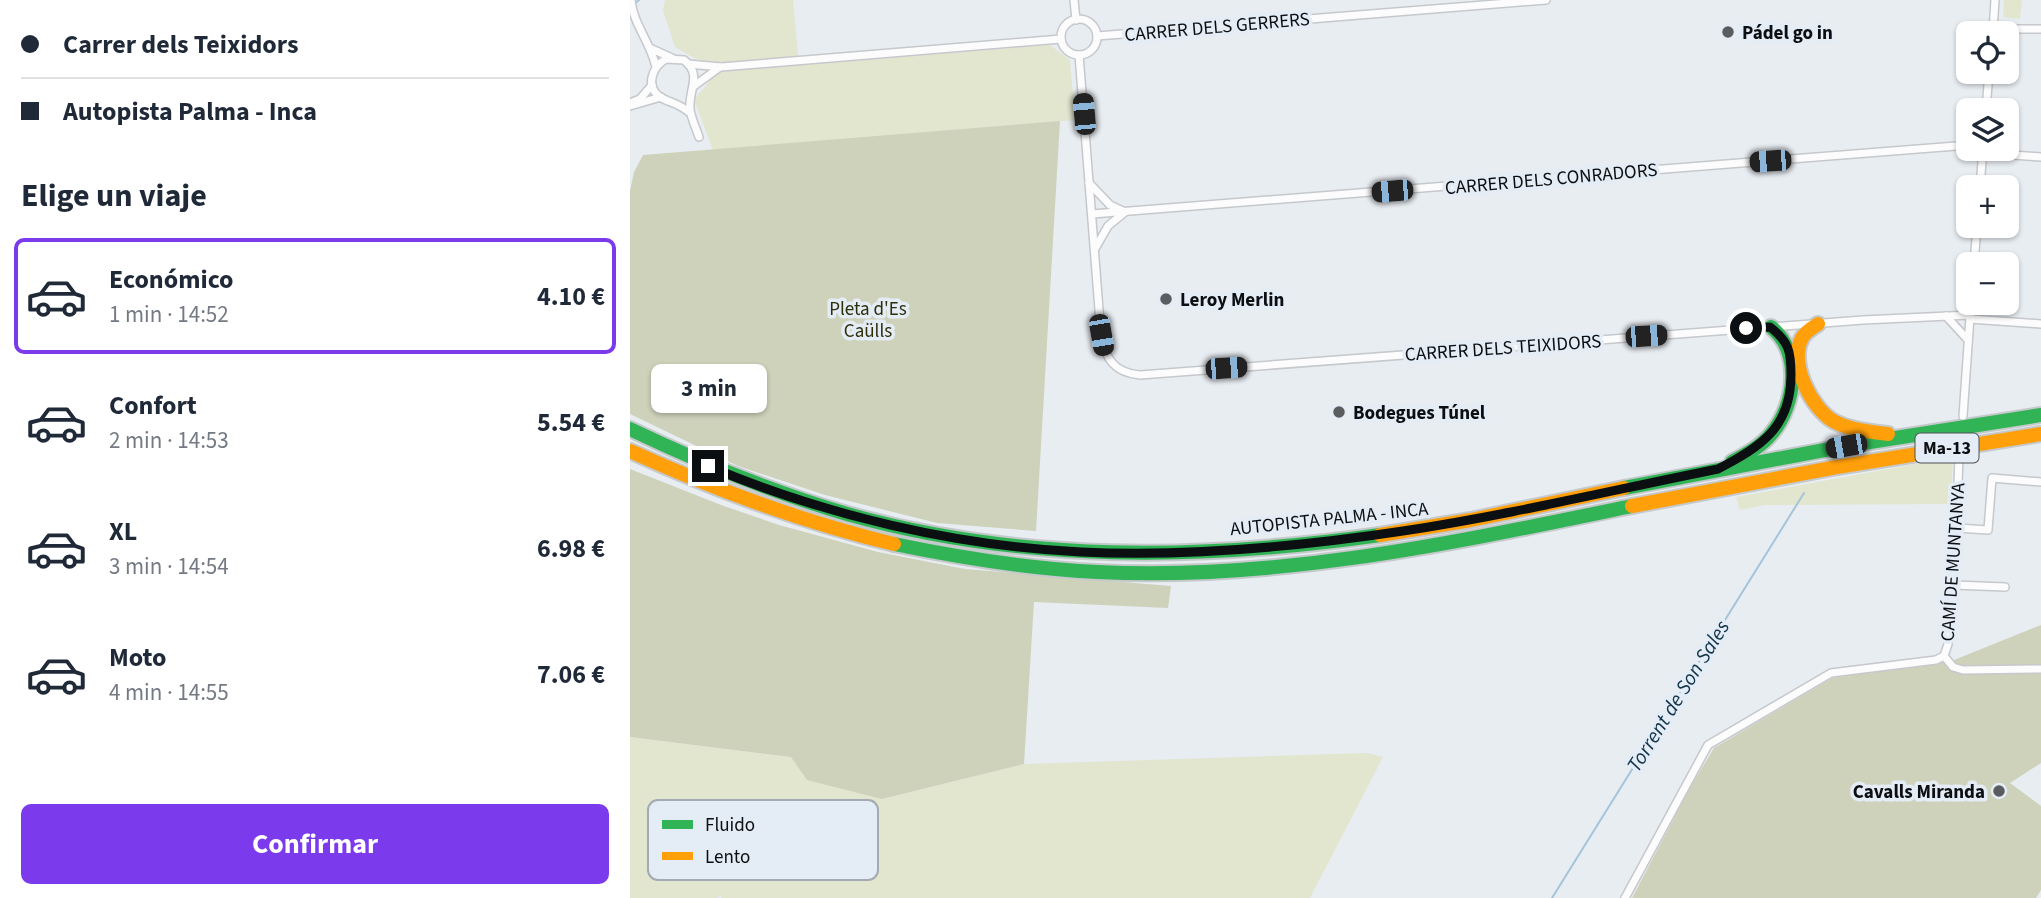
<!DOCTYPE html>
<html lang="es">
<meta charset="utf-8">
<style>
:root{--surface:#fff;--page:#f6f6f7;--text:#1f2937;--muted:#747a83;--line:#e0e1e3;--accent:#7c3aed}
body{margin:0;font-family:"Source Sans 3",sans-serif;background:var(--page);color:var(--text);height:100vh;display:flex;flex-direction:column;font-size:26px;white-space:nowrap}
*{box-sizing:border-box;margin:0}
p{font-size:23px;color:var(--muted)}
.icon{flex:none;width:38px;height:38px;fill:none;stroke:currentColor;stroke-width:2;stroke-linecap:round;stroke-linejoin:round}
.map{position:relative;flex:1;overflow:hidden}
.panel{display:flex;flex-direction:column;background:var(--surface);width:630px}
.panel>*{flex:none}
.guide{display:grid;align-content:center;height:154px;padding:0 21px;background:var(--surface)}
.fabs{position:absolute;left:1326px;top:21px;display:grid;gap:14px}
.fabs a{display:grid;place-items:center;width:63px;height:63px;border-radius:10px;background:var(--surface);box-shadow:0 2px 5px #0004;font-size:35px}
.end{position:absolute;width:32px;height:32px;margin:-16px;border:9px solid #0c0f12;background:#fff;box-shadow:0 0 0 4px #fff}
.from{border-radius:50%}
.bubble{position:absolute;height:49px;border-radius:10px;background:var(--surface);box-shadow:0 2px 5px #0004;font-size:23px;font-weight:700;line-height:49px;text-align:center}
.car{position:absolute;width:21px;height:42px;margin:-21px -10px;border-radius:9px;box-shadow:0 0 5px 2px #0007;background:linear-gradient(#222 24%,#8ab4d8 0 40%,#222 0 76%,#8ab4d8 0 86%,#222 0)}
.guide b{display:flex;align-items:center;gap:24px;height:66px;font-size:26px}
.guide b+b{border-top:2px solid var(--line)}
.guide i{width:18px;height:18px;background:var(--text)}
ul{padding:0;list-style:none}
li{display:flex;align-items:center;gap:21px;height:116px;margin:0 14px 10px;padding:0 7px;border:4px solid transparent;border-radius:10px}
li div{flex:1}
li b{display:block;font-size:26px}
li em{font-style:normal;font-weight:700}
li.current{border-color:var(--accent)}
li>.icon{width:63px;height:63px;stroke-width:1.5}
h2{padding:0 21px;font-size:32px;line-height:84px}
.cta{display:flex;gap:14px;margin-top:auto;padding:14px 21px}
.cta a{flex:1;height:80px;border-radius:10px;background:var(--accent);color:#fff;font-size:28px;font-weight:700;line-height:80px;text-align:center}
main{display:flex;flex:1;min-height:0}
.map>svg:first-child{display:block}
</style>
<main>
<section class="panel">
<div class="guide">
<b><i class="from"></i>Carrer dels Teixidors</b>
<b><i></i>Autopista Palma - Inca</b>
</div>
<h2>Elige un viaje</h2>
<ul>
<li class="current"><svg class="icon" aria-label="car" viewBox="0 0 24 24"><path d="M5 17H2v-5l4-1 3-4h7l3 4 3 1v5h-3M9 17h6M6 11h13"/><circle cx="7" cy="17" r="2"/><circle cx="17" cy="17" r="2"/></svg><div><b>Económico</b><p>1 min · 14:52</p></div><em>4.10 €</em></li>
<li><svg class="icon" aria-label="car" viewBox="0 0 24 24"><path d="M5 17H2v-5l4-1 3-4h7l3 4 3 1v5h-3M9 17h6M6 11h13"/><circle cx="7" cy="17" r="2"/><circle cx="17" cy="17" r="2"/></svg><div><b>Confort</b><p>2 min · 14:53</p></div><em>5.54 €</em></li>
<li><svg class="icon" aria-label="car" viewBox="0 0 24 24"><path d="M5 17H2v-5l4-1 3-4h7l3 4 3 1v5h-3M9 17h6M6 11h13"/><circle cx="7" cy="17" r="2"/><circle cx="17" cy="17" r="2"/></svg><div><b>XL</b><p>3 min · 14:54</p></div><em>6.98 €</em></li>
<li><svg class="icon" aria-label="car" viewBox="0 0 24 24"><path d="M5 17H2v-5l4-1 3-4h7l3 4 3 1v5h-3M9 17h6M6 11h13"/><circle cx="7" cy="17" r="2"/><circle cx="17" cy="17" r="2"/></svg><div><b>Moto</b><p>4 min · 14:55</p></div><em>7.06 €</em></li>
</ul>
<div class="cta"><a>Confirmar</a></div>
</section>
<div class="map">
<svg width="1411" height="898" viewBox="0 0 1411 898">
<rect width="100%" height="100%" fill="#e8edf2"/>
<g fill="#e2e6cf">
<path d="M35,0H163L169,64L420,45L440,60L445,120L83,150L64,100L91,67L64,58L45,47L33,11Z"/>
<path d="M1374,0H1392L1390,19L1373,17Z"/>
<path d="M1323,457L1321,504L1135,505L1110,510L1106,497Z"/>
<path d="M0,737L161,757L252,799L394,764L737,753L753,757L680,898H91V896L86,898H0Z"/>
</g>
<g fill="#ced2ba">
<path d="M430,121L406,531L307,523L195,495L108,466L0,414V191L4,172L13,155Z"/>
<path d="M0,469L91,505L149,525L248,552L335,569L541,586L538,608L404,602L394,764L252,799L177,780L161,757L0,737Z"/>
<path d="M1411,625V763L1380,783L1411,806V890L1406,898H1002L1061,786L1084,748L1202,678L1324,660Z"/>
</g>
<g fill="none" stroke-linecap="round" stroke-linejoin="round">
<g stroke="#a5c4da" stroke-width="2">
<path d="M4,4L9,0"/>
<path d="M922,898L1174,493"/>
</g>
<g stroke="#c5c8cc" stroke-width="10">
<g id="street">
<path d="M1,0C3,24 20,41 26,67"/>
<path d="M444,0L446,20"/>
<circle cx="449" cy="37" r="18"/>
<path d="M1363,29H1411"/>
<path d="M1363,31L1365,0"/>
<path d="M467,36L916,0"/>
<path d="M22,49L42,58"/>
<path d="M449,55L471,335C475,359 485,373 510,375L1233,320L1340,315"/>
<path d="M58,64L91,67L431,39"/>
<path d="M64,86L90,67"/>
<path d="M0,103L10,99L22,85"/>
<path d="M0,106L31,97"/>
<path d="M1356,110L1359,72"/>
<path d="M60,113C48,102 39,103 30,97C15,86 22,67 36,59L54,60C73,75 58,90 60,109C61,118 66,128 69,137"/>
<path d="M1353,153L1411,157"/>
<path d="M459,183L480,205L495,212L478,226L466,247"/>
<path d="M1350,187L1353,149"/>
<path d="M462,214L1339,145"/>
<path d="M1344,264L1347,226"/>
<path d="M1316,316L1338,340"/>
<path d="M1340,319L1411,324"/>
<path d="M1333,416L1341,303"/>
<path d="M1327,528L1358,530L1362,478L1411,482"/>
<path d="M1324,585L1375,587"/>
<path d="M1314,656L1323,667L1333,670L1411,669"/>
<path d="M995,898L1078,745L1201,673L1306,660L1314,656L1318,644L1324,585L1329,457"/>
</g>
</g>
<g stroke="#c6c9cb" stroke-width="18">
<g id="fast">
<path d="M0,429C71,463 142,492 217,514C391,563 573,560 750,535"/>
<path d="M1102,462C1117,454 1132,446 1142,433C1166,404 1172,352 1141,327"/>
<path d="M994,488L1221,445L1411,415"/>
<path d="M264,544C332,558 399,569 468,572C649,581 827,542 1002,506"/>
</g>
</g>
<g stroke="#c6c9cb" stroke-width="18">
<g id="slow">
<path d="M1188,324C1182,328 1175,332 1172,338C1158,363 1182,410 1205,422C1221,430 1240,432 1258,434"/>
<path d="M0,451C86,490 172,522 264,544"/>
<path d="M1002,506L1207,467L1411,434"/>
<path d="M750,535L841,520L994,488"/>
</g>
</g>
<use href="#street" stroke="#fcfcfd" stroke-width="7"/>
<use href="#fast" stroke="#30b455" stroke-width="14"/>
<use href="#slow" stroke="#ff9f0a" stroke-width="14"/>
</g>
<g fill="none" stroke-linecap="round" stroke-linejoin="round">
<path stroke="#0c0f12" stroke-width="9" d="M78,466C194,515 325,546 451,552C558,557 667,547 773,531C879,515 983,490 1088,469C1131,447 1161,427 1161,375C1161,351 1159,342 1140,327L1116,328"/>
</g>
<g fill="#595d60" stroke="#e4ecf6" stroke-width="2.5">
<circle cx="1098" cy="32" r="7"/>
<circle cx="536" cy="299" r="7"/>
<circle cx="709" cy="412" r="7"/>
<circle cx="1369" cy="791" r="7"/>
</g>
<g text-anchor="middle" stroke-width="7" stroke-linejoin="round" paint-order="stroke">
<rect fill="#e4ecf6" stroke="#4d5156" stroke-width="2" x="1285.5" y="433.5" width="63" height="29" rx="5"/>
<g font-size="18" font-weight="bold" fill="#0c0f12">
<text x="1317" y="454">Ma-13</text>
</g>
<g font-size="19" fill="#0c0f12" stroke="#e4ecf6">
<text transform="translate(587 26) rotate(-5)" y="7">CARRER DELS GERRERS</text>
<text transform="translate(921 178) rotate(-5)" y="7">CARRER DELS CONRADORS</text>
<text transform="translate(873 347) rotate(-4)" y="7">CARRER DELS TEIXIDORS</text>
<text transform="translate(699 518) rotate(-6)" y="7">AUTOPISTA PALMA - INCA</text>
<text transform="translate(1322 562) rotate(-86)" y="7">CAMÍ DE MUNTANYA</text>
</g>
<g font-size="19" font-weight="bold" fill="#0c0f12" stroke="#e4ecf6" text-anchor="start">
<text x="1112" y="39">Pádel go in</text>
<text x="550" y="306">Leroy Merlin</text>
<text x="723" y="419">Bodegues Túnel</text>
<text x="1355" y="798" text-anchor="end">Cavalls Miranda</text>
</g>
<g font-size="19" fill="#2e2f09" stroke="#e4ecf6">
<text x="238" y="315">Pleta d'Es<tspan x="238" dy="22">Caülls</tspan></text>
</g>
<g font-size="21" font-style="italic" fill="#113449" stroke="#e4ecf6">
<text transform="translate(1048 696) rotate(-58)" y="7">Torrent de Son Sales</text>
</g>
</g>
<rect x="18" y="800" width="230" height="80" rx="10" fill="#e4ecf6" stroke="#a3aab2" stroke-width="2"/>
<rect x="32" y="820" width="31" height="9" fill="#30b455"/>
<rect x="32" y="852" width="31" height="8" fill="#ff9f0a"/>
<g font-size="19" fill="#0c0f12">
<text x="75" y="831">Fluido</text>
<text x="75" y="863">Lento</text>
</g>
</svg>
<div class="fabs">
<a><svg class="icon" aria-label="locate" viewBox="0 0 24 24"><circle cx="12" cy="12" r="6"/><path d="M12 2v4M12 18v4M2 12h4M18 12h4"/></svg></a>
<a><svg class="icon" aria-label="layers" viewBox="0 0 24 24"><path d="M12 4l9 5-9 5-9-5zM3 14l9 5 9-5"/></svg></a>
<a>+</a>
<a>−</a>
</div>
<i class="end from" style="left:1116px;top:328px"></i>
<i class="end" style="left:78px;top:466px"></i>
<div class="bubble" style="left:21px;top:364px;width:116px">3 min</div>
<i class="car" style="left:454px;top:114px;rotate:355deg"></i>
<i class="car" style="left:1140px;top:161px;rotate:266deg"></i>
<i class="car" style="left:762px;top:191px;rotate:265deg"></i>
<i class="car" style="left:471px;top:335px;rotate:170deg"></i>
<i class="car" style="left:1016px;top:336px;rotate:86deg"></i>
<i class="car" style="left:596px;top:368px;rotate:86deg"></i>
<i class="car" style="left:1216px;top:446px;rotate:260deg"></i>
</div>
</main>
